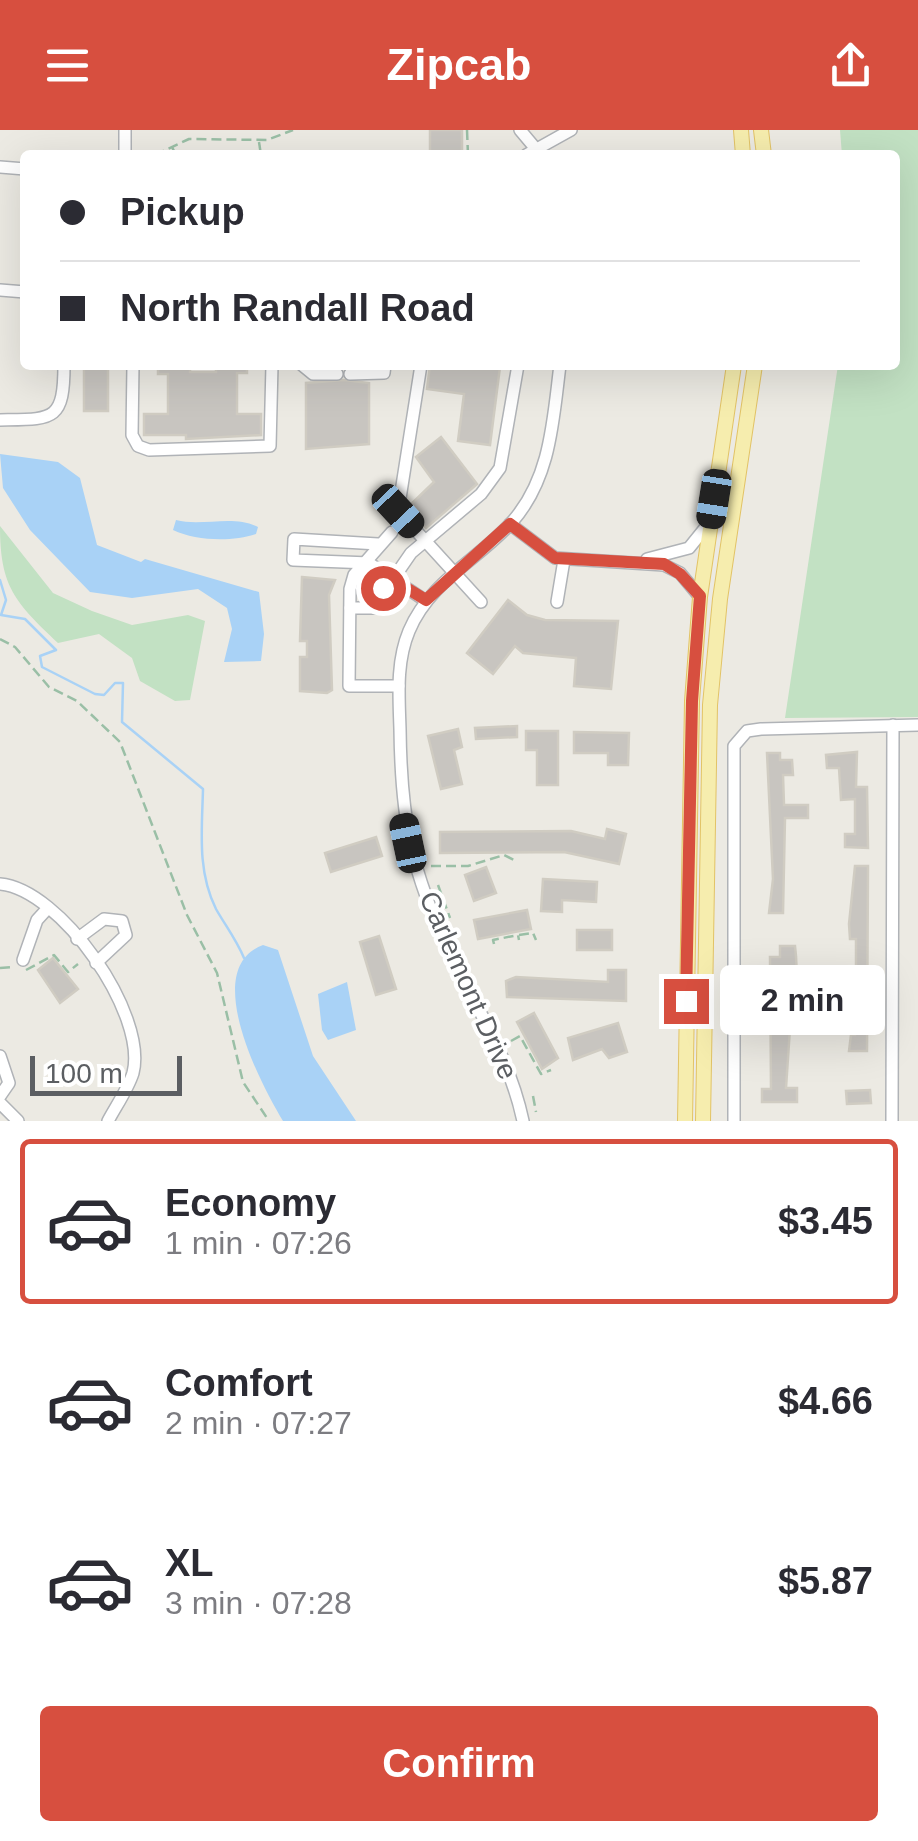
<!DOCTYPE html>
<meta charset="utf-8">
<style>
:root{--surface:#fff;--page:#f7f7f7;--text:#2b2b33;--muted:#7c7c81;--line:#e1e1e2;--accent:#d74f3f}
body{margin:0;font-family:Arial,sans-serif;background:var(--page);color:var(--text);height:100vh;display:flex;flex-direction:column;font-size:38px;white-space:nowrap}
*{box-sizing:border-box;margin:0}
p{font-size:32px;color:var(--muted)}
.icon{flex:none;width:55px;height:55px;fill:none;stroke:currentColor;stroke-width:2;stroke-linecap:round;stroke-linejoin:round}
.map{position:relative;height:991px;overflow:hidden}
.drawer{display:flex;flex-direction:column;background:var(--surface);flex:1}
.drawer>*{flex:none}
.banner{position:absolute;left:20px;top:20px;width:880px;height:220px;border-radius:10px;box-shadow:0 10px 40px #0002;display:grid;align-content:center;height:220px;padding:0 40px;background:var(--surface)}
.scale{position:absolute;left:30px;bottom:25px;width:152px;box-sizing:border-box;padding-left:10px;border:5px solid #5b5e62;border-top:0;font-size:28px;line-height:35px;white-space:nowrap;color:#5b5e62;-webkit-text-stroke:8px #fff;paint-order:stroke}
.end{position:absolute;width:45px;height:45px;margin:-22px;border:12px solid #d74f3f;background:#fff;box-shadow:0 0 0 5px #fff}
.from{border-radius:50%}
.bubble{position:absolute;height:70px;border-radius:10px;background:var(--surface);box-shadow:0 10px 40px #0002;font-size:32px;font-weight:700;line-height:70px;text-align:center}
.car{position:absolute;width:30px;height:60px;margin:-30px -15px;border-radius:12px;box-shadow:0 0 8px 2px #0007;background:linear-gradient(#222 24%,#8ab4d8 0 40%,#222 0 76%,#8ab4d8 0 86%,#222 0)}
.banner b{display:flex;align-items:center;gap:35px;height:95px;font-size:38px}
.banner b+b{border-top:2px solid var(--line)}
.banner i{width:25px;height:25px;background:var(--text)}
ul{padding:18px 0 0;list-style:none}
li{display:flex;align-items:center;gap:30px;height:165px;margin:0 20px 15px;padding:0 20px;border:5px solid transparent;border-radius:10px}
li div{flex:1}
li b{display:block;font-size:38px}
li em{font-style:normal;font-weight:700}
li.active{border-color:var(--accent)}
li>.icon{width:90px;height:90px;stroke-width:1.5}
.primary-button{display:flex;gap:20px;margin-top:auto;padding:20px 40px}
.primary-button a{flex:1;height:115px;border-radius:10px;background:var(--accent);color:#fff;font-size:40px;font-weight:700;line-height:115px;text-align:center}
header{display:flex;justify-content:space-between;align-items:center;height:130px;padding:0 40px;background:var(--accent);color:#fff;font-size:45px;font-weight:700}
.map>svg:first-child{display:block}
</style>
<header><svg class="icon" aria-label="menu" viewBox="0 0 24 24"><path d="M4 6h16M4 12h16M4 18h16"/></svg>Zipcab<svg class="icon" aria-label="share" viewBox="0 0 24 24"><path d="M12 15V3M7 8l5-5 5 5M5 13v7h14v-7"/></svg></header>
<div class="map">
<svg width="918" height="991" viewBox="0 0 918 991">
<rect width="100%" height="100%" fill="#eceae3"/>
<g fill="#c2e1c3">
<path d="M840,0H918V587L785,588L838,235H895V25H842Z"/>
<path d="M0,396L53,463L92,481L132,495L188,485L205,491L190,570L175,571L140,551L132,528L99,504L58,513C15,472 0,457 0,396Z"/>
</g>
<g fill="#a9d2f6">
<path d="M0,324L58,332L80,348L97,415L141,432L145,429L259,462L264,504L261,531L224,532L232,499L227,478L198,459L132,468L90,462L30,400L3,358Z"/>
<path d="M176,390C202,397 233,384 258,397L256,404C232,412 196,411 173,400Z"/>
<path d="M263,815L278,820L313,926L356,991H283C260,953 200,838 263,815Z"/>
<path d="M347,852L356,900L328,910L322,900L318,864Z"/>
</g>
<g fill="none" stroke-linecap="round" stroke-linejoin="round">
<path stroke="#a9d2f6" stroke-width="2.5" d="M0,450L6,470L1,485L25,489L56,520L40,526L42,537L95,564L104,565L115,553H123L122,592L203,659C202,700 197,741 216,779C225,795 236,809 244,828"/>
</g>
<g fill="#c8c5c0" stroke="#d0ccc2" stroke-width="2.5">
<rect x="430" y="0" width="32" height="25"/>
<rect x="84" y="235" width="24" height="46"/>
<path d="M158,235H190V242H216V235H247V243H237V284H261V305L186,309V305H144V284H168V244H158Z"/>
<path d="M430,235L500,237L490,315L458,311L464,264L427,259Z"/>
<path d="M344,250L369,253V314L306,319V253Z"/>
<path d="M441,307L477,354L426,398L408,377L434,352L416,327Z"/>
<path d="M302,447L335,450L329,465L332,560L327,563L300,561V527H307V511H300Z"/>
<path d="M508,470L527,485L545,490L618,491L611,559L574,556L576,528L523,523L515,516L493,544L467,523Z"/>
<path d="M517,596V607L476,609L475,598Z"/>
<path d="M458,599L462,617L454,620L462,654L441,659L428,606Z"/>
<path d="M526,601H558V655H537V620H526Z"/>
<path d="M574,602L629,603L628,635H608V623H574Z"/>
<path d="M857,622L856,657H867L868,718L845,717V704H855V669L841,670L839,638H827L826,625Z"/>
<path d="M767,623H780V630H792L793,645H783L784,675H808V688H785L783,783H769L773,749Z"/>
<path d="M607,699L626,704L619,734L564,722L440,723V702L571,701L605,709Z"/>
<path d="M376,707L382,726L331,742L325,723Z"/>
<path d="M855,736H868L867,921H849L851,905H855L850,842H856V809H850L849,794Z"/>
<path d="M486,737L496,763L474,771L465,745Z"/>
<path d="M543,749L597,752L596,772L562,770V782L541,781Z"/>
<path d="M527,780L531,799L478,809L474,790Z"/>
<rect x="577" y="800" width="35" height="20"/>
<path d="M379,806L396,859L376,865L360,812Z"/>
<path d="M780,816H795L796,826L798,866H784V898H790L786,958H797V972H762V959H771L770,827H780Z"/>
<path d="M53,828L78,859L60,873L38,840Z"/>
<path d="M608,840H626V871L507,867L506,851L516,847L608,852Z"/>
<path d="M534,883L558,928L542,939L517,892Z"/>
<path d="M618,893L627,922L609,928L602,919L573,930L568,908Z"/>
<path d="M870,960L871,973L847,974L846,961Z"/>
</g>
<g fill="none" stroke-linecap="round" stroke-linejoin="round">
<g stroke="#b0b3b7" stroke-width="14">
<g id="minor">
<path d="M125,0V25"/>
<path d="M520,0L541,25"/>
<path d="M526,25L571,0"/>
<path d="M0,37L25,39"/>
<path d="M0,160L25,162"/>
<path d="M133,235L132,305L138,316L149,320L270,316L272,235"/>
<path d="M302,235L313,244H337"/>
<path d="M421,235L398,381L481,472"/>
<path d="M350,244L384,243L385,235"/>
<path d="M0,290C53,289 64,292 64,235"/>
<path d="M510,394L555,428L664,435L680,443L700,467"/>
<path d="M392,402L354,445L350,459L349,556H399"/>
<path d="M378,414L294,409L293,430L369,433L426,471"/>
<path d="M647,429L689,418L710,392"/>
<path d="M557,472L564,430"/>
<path d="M350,478H373L411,423L481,364L500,338L518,235"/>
<path d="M0,754C60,759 148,884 133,943C128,959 116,976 108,991"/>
<path d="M77,809L104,789L122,791L126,805L96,833"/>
<path d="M23,830L37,790L48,778"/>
<path d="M0,926L9,953L0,966"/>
<path d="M0,973L18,991"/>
<path d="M523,991C510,929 478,881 451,825C411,742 401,689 400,599C399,566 396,532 409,501C430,451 478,430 512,392C551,348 553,290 560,235"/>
<path d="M734,991V616L747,601L761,599L918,595"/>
<path d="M892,991L893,595"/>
</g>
</g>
<g stroke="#e2c366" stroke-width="16">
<g id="major">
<path d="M741,0L743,25"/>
<path d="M761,0L764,25"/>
<path d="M685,991L692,571L700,467L734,235"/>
<path d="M703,991L710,575L720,469L755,235"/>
</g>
</g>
<g stroke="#9abfa6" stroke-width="2.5" stroke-dasharray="10 5" stroke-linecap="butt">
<path d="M467,0L468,25"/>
<path d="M259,12L261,25"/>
<path d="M172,17L176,25"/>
<path d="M155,25L189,9L267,10L293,0"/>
<path d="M0,509L15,517L49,557L77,571L120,612L187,785L217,843L243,952L269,991"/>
<path d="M431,736H468L504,725L514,730"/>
<path d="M438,755L450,788"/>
<path d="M519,805L533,803L536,810"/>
<path d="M494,814L493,810L518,805L519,810"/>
<path d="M0,838L13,837"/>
<path d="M26,840L54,825L68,842L78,834"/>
<path d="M511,911L520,906L541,944L551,940"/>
<path d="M533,966L536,982"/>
</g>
<use href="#minor" stroke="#fff" stroke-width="11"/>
<use href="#major" stroke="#f6edae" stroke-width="14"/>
</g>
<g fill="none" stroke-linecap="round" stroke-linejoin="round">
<path stroke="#d74f3f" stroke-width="12" d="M383,458L390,448L426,470L510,394L555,428L664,434L680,444L700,466L692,571L686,871"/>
</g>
<g text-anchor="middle" stroke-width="8" stroke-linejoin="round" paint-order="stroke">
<g font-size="28" fill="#5b5e62" stroke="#fff">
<text transform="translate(469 855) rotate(66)" y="10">Carlemont Drive</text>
</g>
</g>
</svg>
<div class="scale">100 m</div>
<i class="end from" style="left:383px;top:458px"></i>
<i class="end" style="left:686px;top:871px"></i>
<div class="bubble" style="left:720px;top:835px;width:165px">2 min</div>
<i class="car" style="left:714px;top:369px;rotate:189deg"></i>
<i class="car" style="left:398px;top:381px;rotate:137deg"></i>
<i class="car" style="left:408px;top:713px;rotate:348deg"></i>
<div class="banner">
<b><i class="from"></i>Pickup</b>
<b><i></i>North Randall Road</b>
</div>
</div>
<section class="drawer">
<ul>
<li class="active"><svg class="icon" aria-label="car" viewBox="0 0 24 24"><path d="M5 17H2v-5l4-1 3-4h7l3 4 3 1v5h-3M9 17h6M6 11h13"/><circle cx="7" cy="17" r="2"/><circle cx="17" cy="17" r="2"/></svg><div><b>Economy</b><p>1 min · 07:26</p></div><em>$3.45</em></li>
<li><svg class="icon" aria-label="car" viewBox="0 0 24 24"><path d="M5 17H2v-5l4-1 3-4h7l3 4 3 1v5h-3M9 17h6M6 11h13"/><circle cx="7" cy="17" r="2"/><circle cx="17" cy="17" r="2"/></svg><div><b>Comfort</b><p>2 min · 07:27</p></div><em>$4.66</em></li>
<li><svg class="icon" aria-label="car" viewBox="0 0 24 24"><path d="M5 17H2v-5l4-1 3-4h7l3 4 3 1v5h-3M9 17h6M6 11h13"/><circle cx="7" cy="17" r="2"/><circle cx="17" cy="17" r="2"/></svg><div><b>XL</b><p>3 min · 07:28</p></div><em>$5.87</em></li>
</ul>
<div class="primary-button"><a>Confirm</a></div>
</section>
